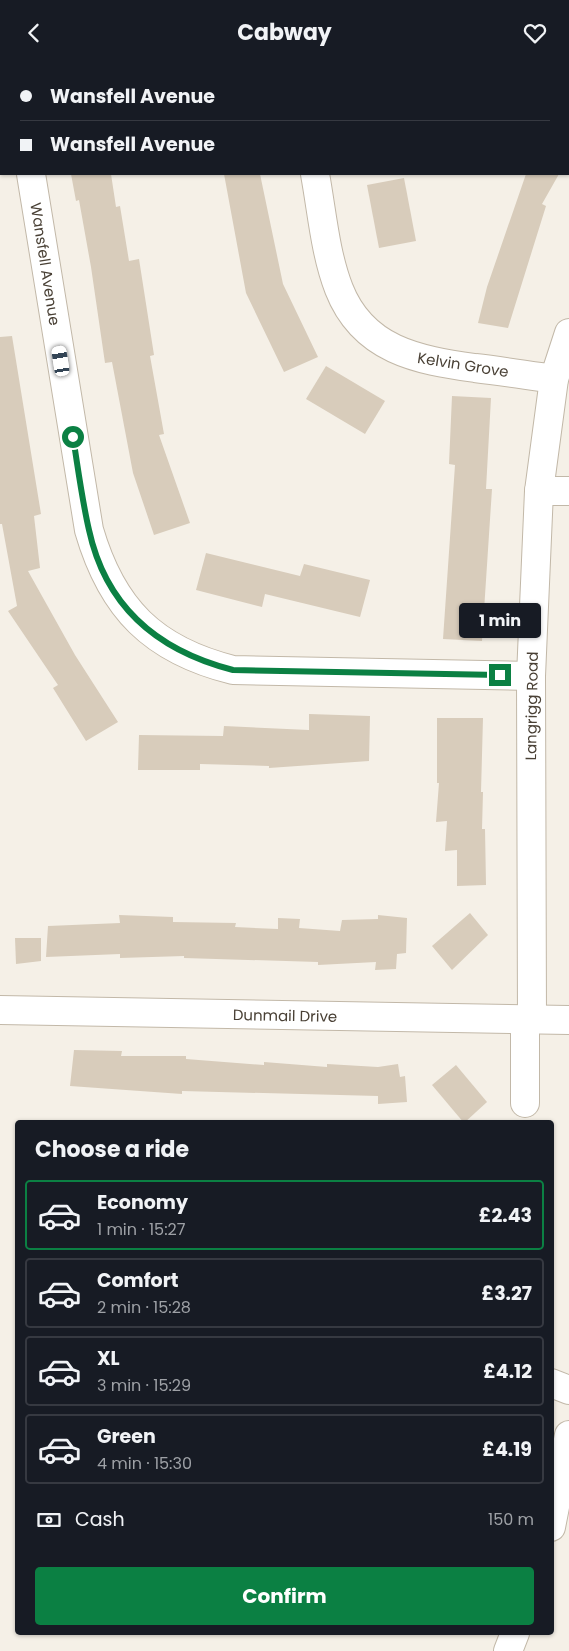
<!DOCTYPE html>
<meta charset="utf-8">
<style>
:root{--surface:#171b24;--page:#242831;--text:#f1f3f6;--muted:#9ea1a6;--line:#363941;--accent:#0b8043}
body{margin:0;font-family:Poppins,sans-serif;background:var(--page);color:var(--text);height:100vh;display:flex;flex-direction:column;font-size:19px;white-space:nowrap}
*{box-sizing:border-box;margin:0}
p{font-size:16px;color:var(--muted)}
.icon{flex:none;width:28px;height:28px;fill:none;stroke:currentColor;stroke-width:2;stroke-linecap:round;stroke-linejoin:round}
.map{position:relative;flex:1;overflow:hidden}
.drawer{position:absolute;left:15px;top:1055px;width:539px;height:515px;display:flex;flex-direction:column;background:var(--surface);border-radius:5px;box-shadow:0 1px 4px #0004}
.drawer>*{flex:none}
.hud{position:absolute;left:0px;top:0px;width:570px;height:110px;box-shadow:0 1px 4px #0004;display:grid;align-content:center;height:110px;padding:0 20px;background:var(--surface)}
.end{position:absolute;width:22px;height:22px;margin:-11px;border:6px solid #0b8043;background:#fff;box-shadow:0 0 0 2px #fff}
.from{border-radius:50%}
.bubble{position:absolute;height:35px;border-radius:5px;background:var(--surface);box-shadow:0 1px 4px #0004;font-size:16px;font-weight:700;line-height:35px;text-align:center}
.car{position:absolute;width:15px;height:30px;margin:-15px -8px;border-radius:6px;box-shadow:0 0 4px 1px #0007;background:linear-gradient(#fff 24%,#345 0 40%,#fff 0 76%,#345 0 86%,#fff 0)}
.hud b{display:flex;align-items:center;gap:18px;height:48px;font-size:19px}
.hud b+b{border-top:1px solid var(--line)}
.hud i{width:12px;height:12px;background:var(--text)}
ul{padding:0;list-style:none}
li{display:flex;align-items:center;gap:15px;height:70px;margin:0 10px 8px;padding:0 10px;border:2px solid var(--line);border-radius:5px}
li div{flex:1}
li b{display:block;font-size:19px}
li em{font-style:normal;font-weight:700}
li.selected{border-color:var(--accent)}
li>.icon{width:45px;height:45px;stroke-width:1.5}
h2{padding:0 20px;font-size:22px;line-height:60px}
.pay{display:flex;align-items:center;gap:12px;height:55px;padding:0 20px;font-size:19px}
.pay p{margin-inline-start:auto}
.button{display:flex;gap:10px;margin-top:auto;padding:10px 20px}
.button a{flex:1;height:58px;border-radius:5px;background:var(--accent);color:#fff;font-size:20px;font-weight:700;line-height:58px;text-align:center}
header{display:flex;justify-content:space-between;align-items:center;height:65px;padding:0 20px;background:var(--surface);font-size:22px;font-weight:700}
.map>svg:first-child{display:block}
</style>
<header><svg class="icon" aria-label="back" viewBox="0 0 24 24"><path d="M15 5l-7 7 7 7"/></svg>Cabway<svg class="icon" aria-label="heart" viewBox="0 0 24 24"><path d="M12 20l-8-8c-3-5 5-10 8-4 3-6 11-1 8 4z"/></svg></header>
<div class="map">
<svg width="569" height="1586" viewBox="0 0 569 1586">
<rect width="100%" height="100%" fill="#f5f0e7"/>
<g fill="#d8ccbb">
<path d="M71,109H111L116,142L120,141L129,196L139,194L154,290L150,291L164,369L159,370L190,458L154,470L133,408L112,297L105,298L91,202L79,135L76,136Z"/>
<path d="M224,109H260L283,219L318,292L284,307L246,228Z"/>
<path d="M526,109H559L542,139L546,141L508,263L478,258L487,222Z"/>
<path d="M404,113L416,176L379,183L367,120Z"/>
<path d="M12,271L41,449L34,451L40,503L28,506L75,590L118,657L86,676L53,623L58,620L8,546L17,541L2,459H0V272Z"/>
<path d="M326,301L385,336L365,369L306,334Z"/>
<path d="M452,331L491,333L486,424H492L482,576L443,574L455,400L449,399Z"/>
<path d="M206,488L300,511L304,499L370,515L360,552L265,529L262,542L196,525Z"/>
<path d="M309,649L370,651L369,696L269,703V701L200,699V705H138L139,670L223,671L224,661L309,665Z"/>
<path d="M437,653H483L481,727H483L482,764H485L486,820L457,821V785L445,786L447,756L436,757L439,718H437Z"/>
<path d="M470,848L488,870L452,905L432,881Z"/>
<path d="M119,850L173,852V857L236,858L235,862L278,864V853L300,854L299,863L340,866L342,855L378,854V850L407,853L406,888L397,889L396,904L375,905L376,897L318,900V897L184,893V891L120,893V889L46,892L48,861L120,858Z"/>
<path d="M15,873H41V896L16,899Z"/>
<path d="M74,985L122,986L121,991H186V994L264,1000V997L327,1002V999L378,1002L398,999L400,1012L405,1011L407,1037L378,1039V1031L182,1026V1029L70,1021Z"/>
<path d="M456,1000L487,1037L464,1058L432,1020Z"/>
</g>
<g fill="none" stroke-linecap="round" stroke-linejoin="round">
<g stroke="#c2b8a8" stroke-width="30">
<g id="minor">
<path d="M13,0V1"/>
<path d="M296,0V1"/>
<path d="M31,109L89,465C112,544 153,585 233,605L531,611"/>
<path d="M315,109C322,147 325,188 339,224C363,285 417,295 475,303C501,306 527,310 554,314"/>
<path d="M539,426H569"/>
<path d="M0,945L569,955"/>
<path d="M532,956L531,611L539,426L554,314L569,268"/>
<path d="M525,1038V956"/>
<path d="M551,1318L569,1325"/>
<path d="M551,1462L569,1370"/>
<path d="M508,1586L515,1568"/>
</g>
</g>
<use href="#minor" stroke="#fff" stroke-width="28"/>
</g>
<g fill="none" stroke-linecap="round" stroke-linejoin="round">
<path stroke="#0b8043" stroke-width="6" d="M73,372C78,403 82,435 89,465C106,543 159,586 233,605L500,610"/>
</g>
<g text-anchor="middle" stroke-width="5" stroke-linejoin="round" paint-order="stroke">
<g font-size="15" fill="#494035" stroke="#fff">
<text transform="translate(45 199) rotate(81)" y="5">Wansfell Avenue</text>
<text transform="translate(463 300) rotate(9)" y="5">Kelvin Grove</text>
<text transform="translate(532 641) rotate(-89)" y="5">Langrigg Road</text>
<text transform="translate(285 951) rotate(1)" y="5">Dunmail Drive</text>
</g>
</g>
</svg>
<i class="end from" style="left:73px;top:372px"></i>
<i class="end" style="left:500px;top:610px"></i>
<div class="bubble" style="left:459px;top:538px;width:82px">1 min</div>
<i class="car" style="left:61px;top:296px;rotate:351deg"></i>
<div class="hud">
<b><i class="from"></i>Wansfell Avenue</b>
<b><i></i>Wansfell Avenue</b>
</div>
<section class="drawer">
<h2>Choose a ride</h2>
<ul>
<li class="selected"><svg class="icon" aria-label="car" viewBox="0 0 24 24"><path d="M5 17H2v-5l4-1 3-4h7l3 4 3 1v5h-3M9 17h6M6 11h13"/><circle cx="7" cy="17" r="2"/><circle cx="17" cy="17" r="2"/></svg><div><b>Economy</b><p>1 min · 15:27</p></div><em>£2.43</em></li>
<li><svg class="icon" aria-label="car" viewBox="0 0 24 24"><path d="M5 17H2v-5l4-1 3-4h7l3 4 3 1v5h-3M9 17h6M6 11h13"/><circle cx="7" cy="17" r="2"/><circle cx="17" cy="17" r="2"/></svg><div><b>Comfort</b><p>2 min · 15:28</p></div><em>£3.27</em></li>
<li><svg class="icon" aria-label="car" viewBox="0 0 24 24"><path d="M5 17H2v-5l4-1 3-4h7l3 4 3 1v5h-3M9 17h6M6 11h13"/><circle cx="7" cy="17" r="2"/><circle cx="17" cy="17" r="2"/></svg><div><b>XL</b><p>3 min · 15:29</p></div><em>£4.12</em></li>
<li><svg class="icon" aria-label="car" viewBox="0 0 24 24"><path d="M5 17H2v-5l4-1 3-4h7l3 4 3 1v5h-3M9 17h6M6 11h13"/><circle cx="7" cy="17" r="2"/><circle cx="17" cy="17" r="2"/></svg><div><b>Green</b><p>4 min · 15:30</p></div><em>£4.19</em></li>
</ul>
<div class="pay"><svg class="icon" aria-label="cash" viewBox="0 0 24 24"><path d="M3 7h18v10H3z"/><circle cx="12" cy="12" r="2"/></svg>Cash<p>150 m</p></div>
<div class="button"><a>Confirm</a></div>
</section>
</div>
